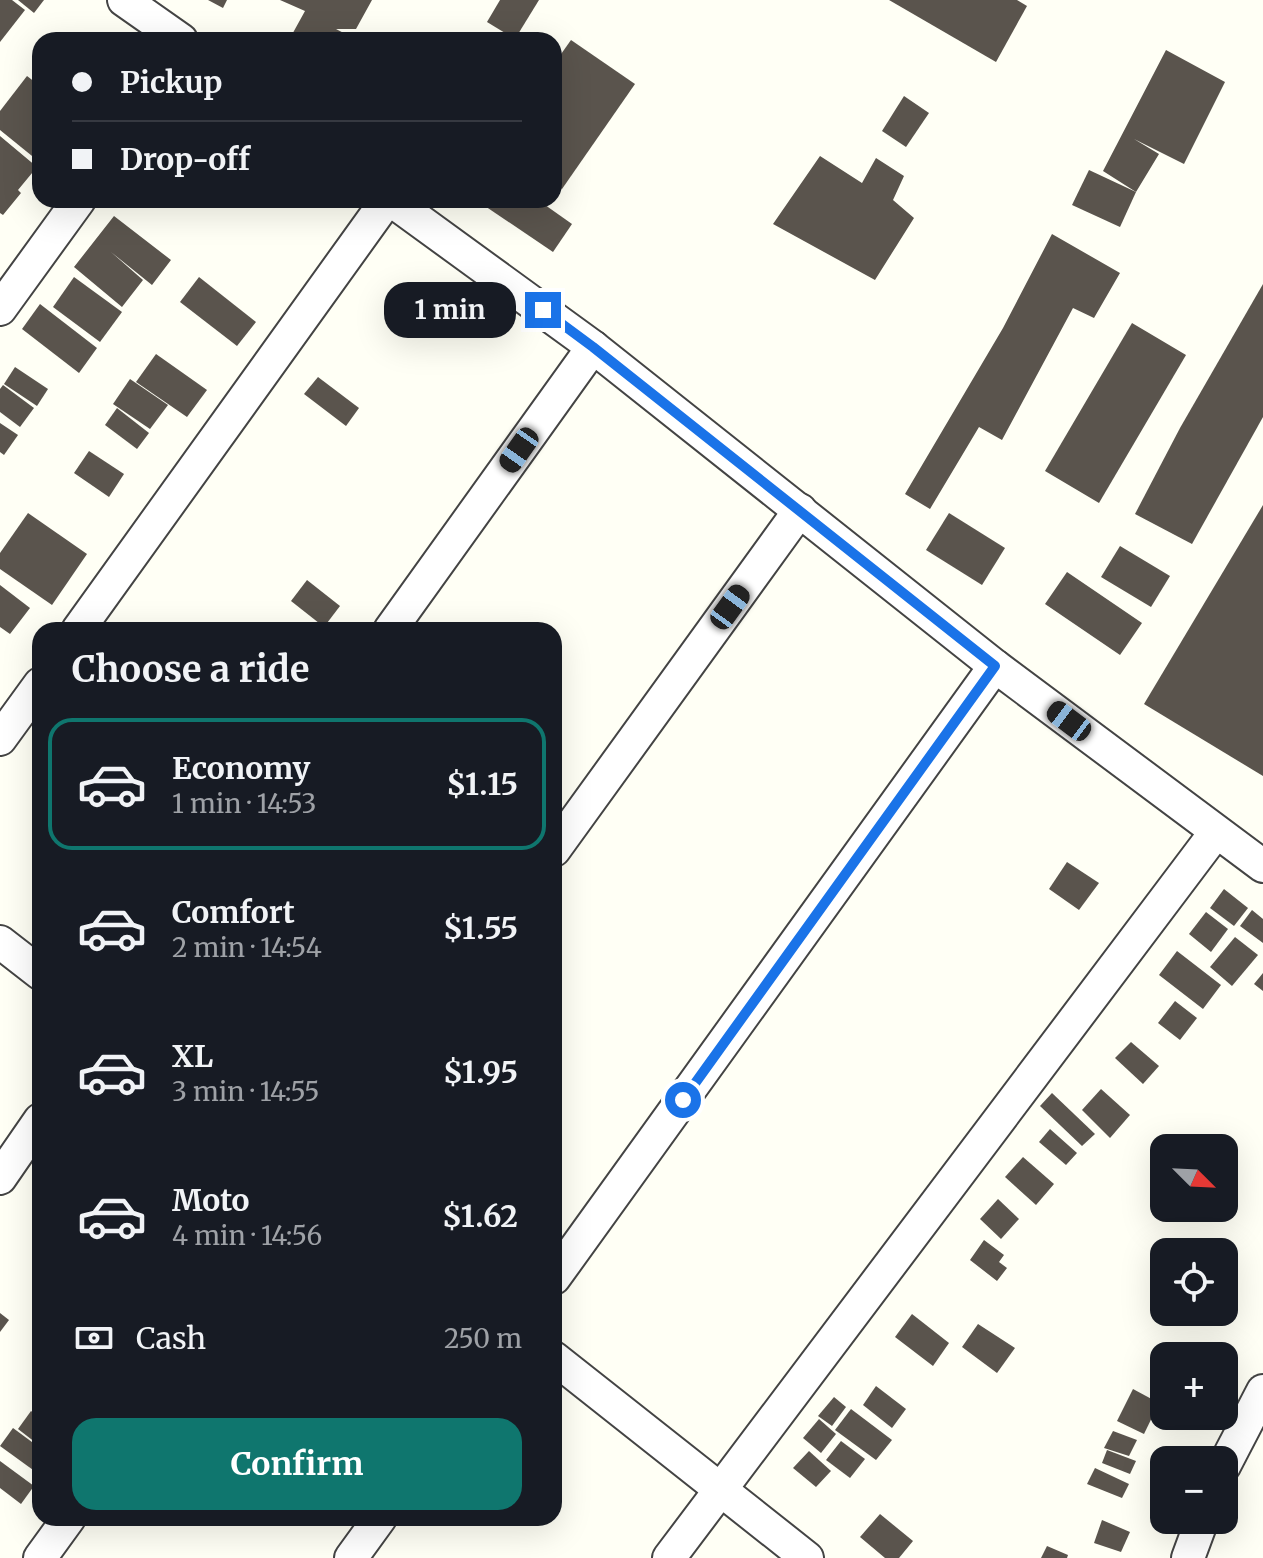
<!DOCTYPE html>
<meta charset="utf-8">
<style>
:root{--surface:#171b24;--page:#20242c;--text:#f1f3f6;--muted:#9ea1a6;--line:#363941;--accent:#0f766e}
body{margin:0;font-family:Merriweather,serif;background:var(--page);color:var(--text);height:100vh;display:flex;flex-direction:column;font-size:30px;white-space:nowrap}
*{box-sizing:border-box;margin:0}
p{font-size:26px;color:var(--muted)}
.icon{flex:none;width:44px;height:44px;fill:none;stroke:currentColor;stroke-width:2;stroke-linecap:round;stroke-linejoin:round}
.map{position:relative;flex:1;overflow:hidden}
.side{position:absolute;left:32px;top:622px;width:530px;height:904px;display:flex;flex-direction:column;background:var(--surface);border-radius:24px;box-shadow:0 8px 32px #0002}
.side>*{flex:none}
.top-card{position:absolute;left:32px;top:32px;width:530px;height:176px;border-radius:24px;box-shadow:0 8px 32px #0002;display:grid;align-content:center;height:176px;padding:0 40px;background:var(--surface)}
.needle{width:52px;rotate:114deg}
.buttons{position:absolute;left:1150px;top:1134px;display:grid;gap:16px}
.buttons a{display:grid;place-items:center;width:88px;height:88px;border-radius:16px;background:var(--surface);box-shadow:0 8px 32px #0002;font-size:40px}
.end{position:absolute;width:36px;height:36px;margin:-18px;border:10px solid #1a73e8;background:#fff;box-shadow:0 0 0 4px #fff}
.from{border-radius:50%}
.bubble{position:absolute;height:56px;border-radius:24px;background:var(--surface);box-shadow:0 8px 32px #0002;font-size:26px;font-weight:700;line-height:56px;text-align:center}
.car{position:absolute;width:24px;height:48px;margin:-24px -12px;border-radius:10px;box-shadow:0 0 6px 2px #0007;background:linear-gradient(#222 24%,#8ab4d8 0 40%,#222 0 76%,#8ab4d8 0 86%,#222 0)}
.top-card b{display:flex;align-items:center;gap:28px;height:76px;font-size:30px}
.top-card b+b{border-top:2px solid var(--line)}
.top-card i{width:20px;height:20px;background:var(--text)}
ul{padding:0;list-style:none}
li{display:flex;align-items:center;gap:24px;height:132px;margin:0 16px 12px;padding:0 24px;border:4px solid transparent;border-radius:24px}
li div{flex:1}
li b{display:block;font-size:30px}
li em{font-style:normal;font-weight:700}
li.current{border-color:var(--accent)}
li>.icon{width:72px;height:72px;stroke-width:1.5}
h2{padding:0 40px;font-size:36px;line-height:96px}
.pay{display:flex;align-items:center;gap:20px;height:88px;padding:0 40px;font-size:30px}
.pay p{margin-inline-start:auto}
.cta{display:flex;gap:16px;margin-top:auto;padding:16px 40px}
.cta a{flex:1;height:92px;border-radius:24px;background:var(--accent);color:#fff;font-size:32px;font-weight:700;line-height:92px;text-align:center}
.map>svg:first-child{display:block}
</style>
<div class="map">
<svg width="1263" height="1558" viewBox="0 0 1263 1558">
<rect width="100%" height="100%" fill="#fffff5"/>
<g fill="#5a544d">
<path d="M0,0H12L25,10L0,42Z"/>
<path d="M18,0H44L34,13Z"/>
<path d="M208,0H227L223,8Z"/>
<path d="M280,0H372L356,29H336L357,40H289L305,11Z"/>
<path d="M500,0H539L515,39L487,22Z"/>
<path d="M889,0H1017L1027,6L996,62Z"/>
<path d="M571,40L635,84L562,189L554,184V64Z"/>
<path d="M1166,50L1225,82L1184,164L1134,139L1159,154L1136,192L1103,171Z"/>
<path d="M27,76L40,86V156L37,160L0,130V111Z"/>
<path d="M904,96L929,113L906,147L882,131Z"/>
<path d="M0,136L37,167L18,190L21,193L3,215L0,213Z"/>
<path d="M820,156L862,183L876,158L904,176L893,200L914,218L875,280L773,224Z"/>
<path d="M1089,170L1136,192L1120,227L1072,205Z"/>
<path d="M476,200H538L572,224L553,252Z"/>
<path d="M114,216L171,260L152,285L111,252L143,280L122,307L74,267Z"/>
<path d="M1052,234L1120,273L1094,318L1073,308L1002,440L979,427L930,509L905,494L1003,328Z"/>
<path d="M74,277L122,312L100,342L53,307Z"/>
<path d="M199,277L256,322L237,346L180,302Z"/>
<path d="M1263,284V417L1192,544L1135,514L1180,428Z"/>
<path d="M40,304L97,348L79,373L22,329Z"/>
<path d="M1132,323L1186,355L1099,503L1045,471Z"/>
<path d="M156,354L207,390L187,417L136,382Z"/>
<path d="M15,367L48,389L37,406L4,384Z"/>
<path d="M318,377L359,408L346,426L304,394Z"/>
<path d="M130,379L168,405L150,429L113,404Z"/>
<path d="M3,385L34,408L20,427L0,412V389Z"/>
<path d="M117,408L149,433L137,449L105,425Z"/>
<path d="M0,423L18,435L4,455L0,452Z"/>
<path d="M89,451L124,474L109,497L74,473Z"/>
<path d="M1263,505V776L1144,704Z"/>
<path d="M28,513L87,554L52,605L0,569V553Z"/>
<path d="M949,513L1005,548L982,585L926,550Z"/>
<path d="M1120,546L1170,576L1151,607L1101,577Z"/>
<path d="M1067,572L1142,623L1120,655L1045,604Z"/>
<path d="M307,580L340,606L324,627L291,601Z"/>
<path d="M0,585L30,608L10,634L0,627Z"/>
<path d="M1067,862L1099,883L1079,910L1049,889Z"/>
<path d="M1224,889L1248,908L1234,926L1210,908Z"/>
<path d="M1252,910L1263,919V943L1240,926Z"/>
<path d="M1206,912L1228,929L1211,952L1189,934Z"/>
<path d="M1235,937L1258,955L1232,986L1210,967Z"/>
<path d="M1177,951L1221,985L1203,1009L1159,975Z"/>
<path d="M1263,973V991L1254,984Z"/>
<path d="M1175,1001L1197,1018L1180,1040L1158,1023Z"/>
<path d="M1131,1042L1159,1066L1143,1084L1115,1058Z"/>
<path d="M1101,1089L1130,1115L1110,1138L1082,1110Z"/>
<path d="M1052,1093L1095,1134L1082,1146L1040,1106Z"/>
<path d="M1050,1129L1077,1153L1066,1165L1039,1142Z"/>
<path d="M1023,1157L1054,1184L1036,1205L1005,1177Z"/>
<path d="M998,1199L1019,1219L1001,1239L980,1219Z"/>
<path d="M984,1240L1004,1255L999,1262L1007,1268L997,1281L970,1260Z"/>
<path d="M0,1313L9,1320L0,1332Z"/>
<path d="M912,1314L949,1343L933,1366L895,1337Z"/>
<path d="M978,1324L1015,1348L997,1373L962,1347Z"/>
<path d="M876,1386L906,1409L892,1428L863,1405Z"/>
<path d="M1133,1389L1159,1403L1144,1434L1117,1421Z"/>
<path d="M834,1397L846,1407L832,1426L818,1416Z"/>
<path d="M851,1409L892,1440L876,1460L835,1430Z"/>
<path d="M31,1411L40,1418V1446L18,1429Z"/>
<path d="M819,1419L836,1434L821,1453L803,1438Z"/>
<path d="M13,1428L40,1448V1475L0,1446Z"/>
<path d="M1113,1431L1137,1440L1129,1456L1104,1448Z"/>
<path d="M841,1441L865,1459L850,1478L826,1460Z"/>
<path d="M1107,1450L1136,1461L1130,1474L1102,1463Z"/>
<path d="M809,1451L831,1471L816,1487L793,1468Z"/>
<path d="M0,1461L34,1486L21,1504L0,1488Z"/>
<path d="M1095,1468L1129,1484L1122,1498L1087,1484Z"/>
<path d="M880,1514L913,1541L899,1558H885L860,1537Z"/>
<path d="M1102,1520L1130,1532L1121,1552L1094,1543Z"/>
<path d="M1047,1546L1068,1555L1067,1558H1041Z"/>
</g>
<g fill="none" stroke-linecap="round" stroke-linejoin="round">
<g stroke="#444" stroke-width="36">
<g id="minor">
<path d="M124,0L181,40"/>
<path d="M391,200L593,347L995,666L1263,866"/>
<path d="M0,309L79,200"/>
<path d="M78,630L387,200"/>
<path d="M390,630L593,347"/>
<path d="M0,739L40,684"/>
<path d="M554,850L800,510"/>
<path d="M0,942L40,973"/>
<path d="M0,1178L40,1120"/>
<path d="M554,1278L995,666"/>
<path d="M554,1358L807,1558"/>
<path d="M1224,1466L1263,1391"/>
<path d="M40,1558L69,1518"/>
<path d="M351,1558L380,1518"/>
<path d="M669,1558L1216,832"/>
<path d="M1188,1558L1202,1520"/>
</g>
</g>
<use href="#minor" stroke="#fff" stroke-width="32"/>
</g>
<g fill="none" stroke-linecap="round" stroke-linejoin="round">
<path stroke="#1a73e8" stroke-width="10" d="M543,310L593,347L995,666L683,1100"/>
</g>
</svg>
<div class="buttons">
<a><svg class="needle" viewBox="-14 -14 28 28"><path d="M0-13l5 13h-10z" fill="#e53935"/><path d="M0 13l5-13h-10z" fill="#9ea1a6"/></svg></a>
<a><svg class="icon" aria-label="locate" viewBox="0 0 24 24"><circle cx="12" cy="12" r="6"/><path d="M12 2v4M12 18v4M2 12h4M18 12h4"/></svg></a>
<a>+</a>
<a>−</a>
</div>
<i class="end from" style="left:683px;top:1100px"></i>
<i class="end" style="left:543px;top:310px"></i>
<div class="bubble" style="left:384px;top:282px;width:132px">1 min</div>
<i class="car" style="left:519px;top:450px;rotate:215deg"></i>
<i class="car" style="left:730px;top:607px;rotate:36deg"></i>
<i class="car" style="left:1069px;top:721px;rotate:307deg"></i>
<div class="top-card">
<b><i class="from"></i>Pickup</b>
<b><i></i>Drop-off</b>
</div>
<section class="side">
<h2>Choose a ride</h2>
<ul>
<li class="current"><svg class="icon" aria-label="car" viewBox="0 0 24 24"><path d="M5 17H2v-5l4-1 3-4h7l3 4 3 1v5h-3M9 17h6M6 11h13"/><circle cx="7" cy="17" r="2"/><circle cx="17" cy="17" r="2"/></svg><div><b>Economy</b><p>1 min · 14:53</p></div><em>$1.15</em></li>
<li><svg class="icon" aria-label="car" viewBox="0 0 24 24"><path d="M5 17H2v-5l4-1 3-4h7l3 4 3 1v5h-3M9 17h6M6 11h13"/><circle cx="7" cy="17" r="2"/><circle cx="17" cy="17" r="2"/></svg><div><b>Comfort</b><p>2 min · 14:54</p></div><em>$1.55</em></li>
<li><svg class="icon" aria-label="car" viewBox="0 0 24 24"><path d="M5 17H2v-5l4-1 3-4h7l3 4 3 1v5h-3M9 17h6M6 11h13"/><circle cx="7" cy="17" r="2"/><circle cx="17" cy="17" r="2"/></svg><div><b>XL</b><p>3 min · 14:55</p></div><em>$1.95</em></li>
<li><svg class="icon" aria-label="car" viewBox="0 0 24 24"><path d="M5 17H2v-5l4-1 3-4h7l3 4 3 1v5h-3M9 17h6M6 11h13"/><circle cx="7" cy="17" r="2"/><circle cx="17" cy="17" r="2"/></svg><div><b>Moto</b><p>4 min · 14:56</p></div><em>$1.62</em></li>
</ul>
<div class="pay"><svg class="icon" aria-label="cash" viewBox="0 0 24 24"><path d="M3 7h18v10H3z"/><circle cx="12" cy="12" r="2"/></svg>Cash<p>250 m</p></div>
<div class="cta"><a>Confirm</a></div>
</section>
</div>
